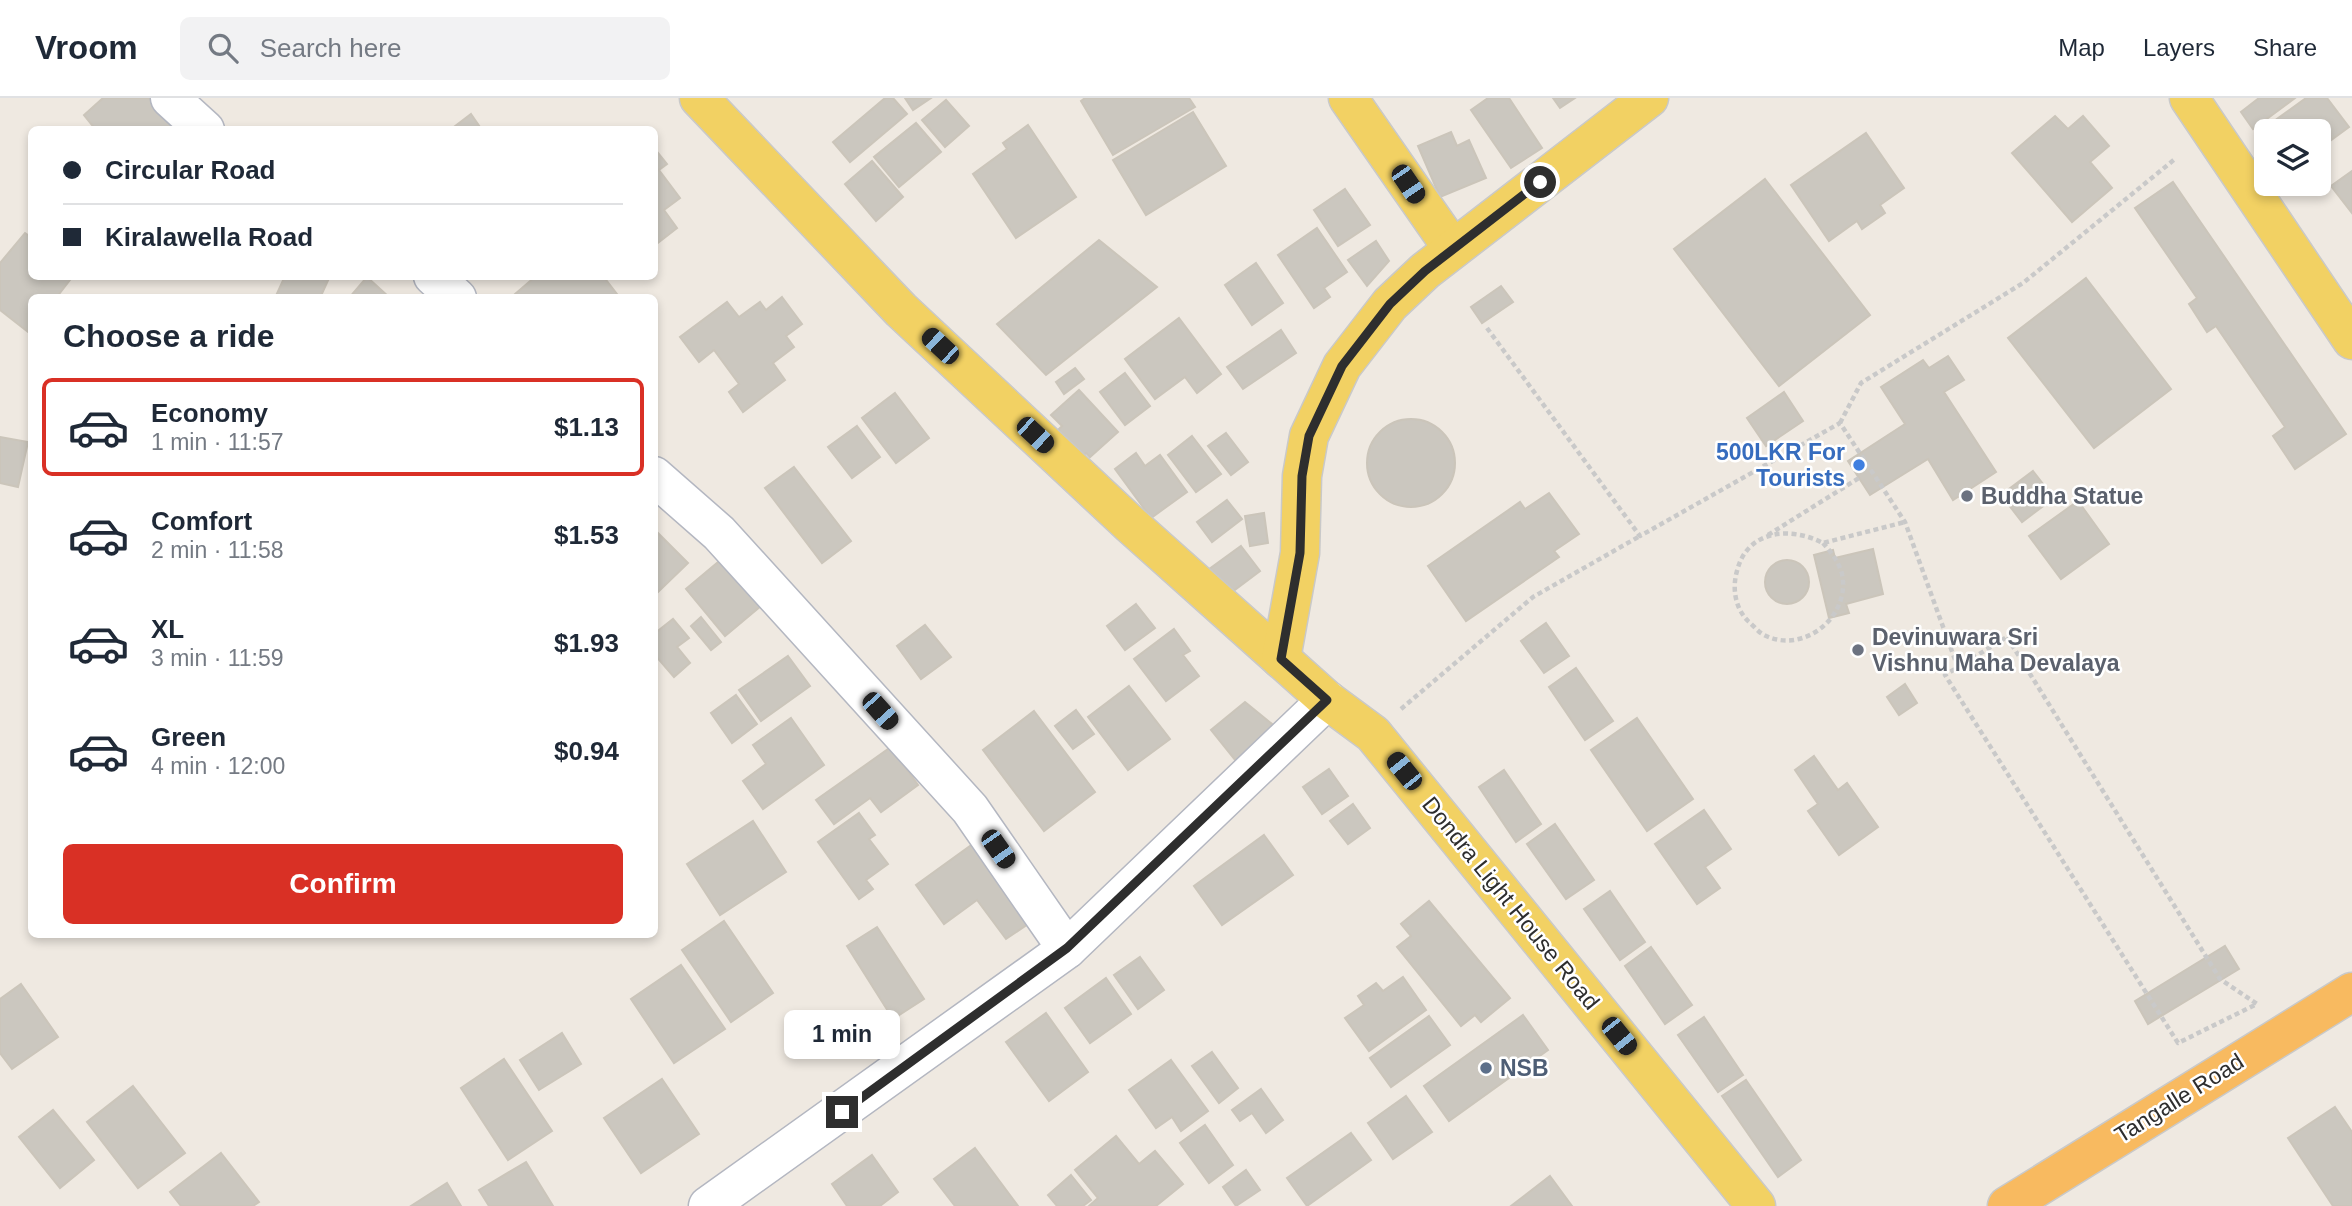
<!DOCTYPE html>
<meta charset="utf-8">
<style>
:root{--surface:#fff;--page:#f2f2f3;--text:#1f2937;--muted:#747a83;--line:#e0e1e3;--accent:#d93025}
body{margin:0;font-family:Arial,sans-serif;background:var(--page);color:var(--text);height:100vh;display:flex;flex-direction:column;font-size:26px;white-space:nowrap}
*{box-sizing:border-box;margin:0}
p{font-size:23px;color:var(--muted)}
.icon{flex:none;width:38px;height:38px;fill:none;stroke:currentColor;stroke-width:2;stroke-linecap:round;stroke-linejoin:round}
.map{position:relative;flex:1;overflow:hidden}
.panel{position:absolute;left:28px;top:196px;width:630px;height:644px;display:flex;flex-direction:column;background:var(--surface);border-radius:10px;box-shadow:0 4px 10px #0003}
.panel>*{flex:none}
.top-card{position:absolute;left:28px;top:28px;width:630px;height:154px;border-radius:10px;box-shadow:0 4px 10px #0003;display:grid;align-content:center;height:154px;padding:0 35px;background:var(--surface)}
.buttons{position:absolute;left:2254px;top:21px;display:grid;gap:14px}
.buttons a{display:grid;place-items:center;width:77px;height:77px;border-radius:10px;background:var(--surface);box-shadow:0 4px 10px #0003;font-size:35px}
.end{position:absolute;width:32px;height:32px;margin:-16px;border:9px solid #2e2e2e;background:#fff;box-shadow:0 0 0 4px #fff}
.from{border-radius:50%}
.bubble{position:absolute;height:49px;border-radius:10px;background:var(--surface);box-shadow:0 4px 10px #0003;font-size:23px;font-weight:800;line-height:49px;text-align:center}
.car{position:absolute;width:21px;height:42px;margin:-21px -10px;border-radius:9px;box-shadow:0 0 5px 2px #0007;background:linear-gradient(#222 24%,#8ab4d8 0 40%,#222 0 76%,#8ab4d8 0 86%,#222 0)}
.top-card b{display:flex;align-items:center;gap:24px;height:66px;font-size:26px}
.top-card b+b{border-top:2px solid var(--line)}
.top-card i{width:18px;height:18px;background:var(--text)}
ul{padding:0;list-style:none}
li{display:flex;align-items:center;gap:21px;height:98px;margin:0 14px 10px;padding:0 21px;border:4px solid transparent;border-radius:10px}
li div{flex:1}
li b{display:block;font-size:26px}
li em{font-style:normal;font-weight:800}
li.active{border-color:var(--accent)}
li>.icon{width:63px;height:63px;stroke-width:1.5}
h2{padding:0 35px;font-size:32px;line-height:84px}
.primary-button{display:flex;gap:14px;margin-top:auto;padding:14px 35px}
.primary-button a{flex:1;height:80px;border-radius:10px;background:var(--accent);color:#fff;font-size:28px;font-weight:800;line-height:80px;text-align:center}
header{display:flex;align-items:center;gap:42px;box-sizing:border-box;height:98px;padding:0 35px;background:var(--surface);border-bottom:2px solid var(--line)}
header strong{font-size:33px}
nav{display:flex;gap:38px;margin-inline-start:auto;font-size:24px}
.search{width:490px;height:63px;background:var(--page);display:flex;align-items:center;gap:18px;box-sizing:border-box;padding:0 24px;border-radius:10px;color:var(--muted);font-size:26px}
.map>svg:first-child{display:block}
</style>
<header>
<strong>Vroom</strong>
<div class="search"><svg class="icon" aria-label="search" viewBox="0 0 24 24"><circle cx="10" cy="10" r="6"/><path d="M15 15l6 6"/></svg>Search here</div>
<nav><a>Map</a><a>Layers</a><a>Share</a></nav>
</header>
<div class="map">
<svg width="2352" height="1108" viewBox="0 0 2352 1108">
<rect width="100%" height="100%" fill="#efe9e1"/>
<g fill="#cbc7bf" stroke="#cbc5ba" stroke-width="2">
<path d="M103,0H149L177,32H96L84,17Z"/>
<path d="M885,0H893L907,16L850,64L833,44Z"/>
<path d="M905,0H931L913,12Z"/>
<path d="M1085,0H1189L1195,9L1113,57L1081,3Z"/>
<path d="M1488,0H1509L1542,50L1511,70L1471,12Z"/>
<path d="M1553,0H1575L1560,10Z"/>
<path d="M2259,0H2295L2253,31L2241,14Z"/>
<path d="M2306,0H2327L2349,29L2319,51V33H2276L2270,26Z"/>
<path d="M946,2L969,28L945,49L922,22Z"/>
<path d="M1193,14L1226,68L1146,117L1113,62Z"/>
<path d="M471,16L482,32H450Z"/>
<path d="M2055,18L2068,31L2083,18L2109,48L2090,64L2112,90L2072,124L2012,55Z"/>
<path d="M916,25L941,54L899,89L874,59Z"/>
<path d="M1028,27L1076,99L1016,140L973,76L1007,51L1003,45Z"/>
<path d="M1451,34L1457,48L1469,42L1486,80L1440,99L1418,48Z"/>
<path d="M1866,35L1904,90L1880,107L1885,115L1862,131L1857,123L1829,143L1791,87Z"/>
<path d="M654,50L667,66L659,72L680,100L664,112L677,130L654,148Z"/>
<path d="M872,63L903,99L876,123L845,86Z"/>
<path d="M2352,73V115L2331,88Z"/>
<path d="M1765,81L1870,217L1779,288L1674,151Z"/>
<path d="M2173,84L2346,336L2295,371L2273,338L2285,329L2216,228L2207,234L2189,206L2197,200L2135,110Z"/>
<path d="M1345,91L1370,127L1338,148L1314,112Z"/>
<path d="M1317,130L1347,174L1324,190L1330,199L1314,210L1278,157Z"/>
<path d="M25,135L32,140V178H73L56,200H32V230L28,234L0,212V165Z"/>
<path d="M1099,142L1157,189L1046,277L997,226Z"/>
<path d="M1376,143L1389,163L1367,188L1348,162Z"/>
<path d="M1256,165L1283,205L1252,227L1225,187Z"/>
<path d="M285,178H330L320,200H275Z"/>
<path d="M536,178H603L620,200H516L514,197Z"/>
<path d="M367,179L390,200H349Z"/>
<path d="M2086,180L2171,291L2094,350L2008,240Z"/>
<path d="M1501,188L1513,204L1482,225L1471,209Z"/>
<path d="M782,199L802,226L786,238L794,249L773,265L785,282L743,314L729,294L739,286L714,252L699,264L680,239L727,204L739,219L760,204L766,212Z"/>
<path d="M1179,220L1221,276L1197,295L1185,279L1155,301L1125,261Z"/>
<path d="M1281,232L1296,255L1243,291L1227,269Z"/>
<path d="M1948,258L1964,282L1944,294L1996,374L1953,402L1928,361L1870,397L1848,363L1905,326L1881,289L1923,262L1929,270Z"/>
<path d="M1075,270L1084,281L1064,296L1056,284Z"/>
<path d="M1125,275L1150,308L1125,327L1100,294Z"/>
<path d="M1079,292L1118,334L1090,359L1086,355L1077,363L1053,337L1062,328L1051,317Z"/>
<path d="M1784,294L1803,323L1766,348L1747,320Z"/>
<path d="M895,295L929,340L896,365L862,320Z"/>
<circle cx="1411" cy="365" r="44"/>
<path d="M857,328L880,359L852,380L828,349Z"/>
<path d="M1226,335L1248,364L1231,377L1208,348Z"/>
<path d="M1192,338L1221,376L1196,394L1168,357Z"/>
<path d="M0,339L28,344L18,389L0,385Z"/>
<path d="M1136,355L1145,368L1160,357L1187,394L1151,420L1115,371Z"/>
<path d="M794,369L851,443L822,465L765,390Z"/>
<path d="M2033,373L2054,400L2022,424L2001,397Z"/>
<path d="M1549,395L1579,436L1554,453L1559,459L1466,523L1428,468L1520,404L1525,411Z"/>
<path d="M1227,402L1242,421L1212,444L1197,424Z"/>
<path d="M2078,403L2109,446L2061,481L2029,438Z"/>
<path d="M1264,415L1268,445L1250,448L1245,418Z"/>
<path d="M654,431L688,465L654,498Z"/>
<path d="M1241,448L1260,473L1220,503L1201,477Z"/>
<path d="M1873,451L1883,496L1846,506L1849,515L1829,520L1814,457L1833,452L1835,460Z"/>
<path d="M723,460L762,507L725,538L686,491Z"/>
<circle cx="1787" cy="484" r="22"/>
<path d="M1136,506L1155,530L1125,552L1107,528Z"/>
<path d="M701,519L721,544L711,552L691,528Z"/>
<path d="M673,521L689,540L677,549L690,565L674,579L654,556V536Z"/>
<path d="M1546,525L1569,558L1544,575L1521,543Z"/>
<path d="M925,527L951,559L921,581L897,548Z"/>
<path d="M1174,531L1190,553L1183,557L1199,578L1166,603L1134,561Z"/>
<path d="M788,558L810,588L761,623L739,592Z"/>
<path d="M1576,570L1613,623L1585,642L1549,589Z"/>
<path d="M1905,586L1917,605L1899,617L1887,599Z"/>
<path d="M1129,588L1170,641L1128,672L1088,619Z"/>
<path d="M736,597L757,626L732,645L711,615Z"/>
<path d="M1245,604L1277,630L1236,663L1211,632Z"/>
<path d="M1076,612L1094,636L1073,651L1055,628Z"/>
<path d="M1034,613L1095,694L1044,733L983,652Z"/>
<path d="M791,620L824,667L763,711L743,683L766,666L753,647Z"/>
<path d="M1637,620L1693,701L1647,733L1591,652Z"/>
<path d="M891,649L918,687L881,714L870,700L834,726L816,702Z"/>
<path d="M1814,658L1838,692L1847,685L1878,729L1839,757L1808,713L1818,706L1795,672Z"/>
<path d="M1329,671L1348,698L1322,716L1303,689Z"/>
<path d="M1504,672L1541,726L1516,744L1479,689Z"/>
<path d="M1353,706L1370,730L1348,746L1330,723Z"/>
<path d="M1704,712L1731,751L1705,769L1720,790L1697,806L1655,746Z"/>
<path d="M859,715L875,737L869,741L888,766L866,782L873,791L859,801L818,744Z"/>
<path d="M753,723L786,774L720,817L687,766Z"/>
<path d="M1555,726L1594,782L1566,801L1527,746Z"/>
<path d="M1264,737L1293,777L1222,827L1194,788Z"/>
<path d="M977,743L1034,822L1006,841L977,802L944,826L916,787Z"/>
<path d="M1610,793L1645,844L1620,862L1584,811Z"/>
<path d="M1429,803L1510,900L1481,924L1475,917L1461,928L1397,849L1411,838L1401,826Z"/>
<path d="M724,823L773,895L731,924L682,852Z"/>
<path d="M877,829L924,901L893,921L847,848Z"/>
<path d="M2225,848L2239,871L2148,926L2135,903Z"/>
<path d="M1651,849L1692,907L1665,926L1625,868Z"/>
<path d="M1140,859L1164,892L1138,911L1114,877Z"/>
<path d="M681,867L725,931L674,965L631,901Z"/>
<path d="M1403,879L1426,912L1369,953L1345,920L1364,907L1358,898L1376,885L1383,893Z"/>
<path d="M1106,880L1131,916L1090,945L1065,910Z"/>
<path d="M21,886L58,939L12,971L0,955V901Z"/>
<path d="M1046,915L1088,974L1049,1003L1006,944Z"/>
<path d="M1523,917L1548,952L1449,1023L1424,988Z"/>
<path d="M1429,918L1450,947L1391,989L1370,960Z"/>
<path d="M1704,919L1743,977L1718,994L1678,937Z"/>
<path d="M562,935L581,966L539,992L520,962Z"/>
<path d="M1212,954L1238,990L1219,1005L1192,968Z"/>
<path d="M504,961L552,1033L508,1062L461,990Z"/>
<path d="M1171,962L1208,1013L1181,1033L1172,1019L1156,1030L1129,992Z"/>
<path d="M662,981L699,1036L641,1075L604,1020Z"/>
<path d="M1746,982L1801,1062L1778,1079L1722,998Z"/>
<path d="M133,988L185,1055L138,1090L87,1024Z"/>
<path d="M1261,991L1283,1022L1266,1035L1252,1015L1240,1023L1232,1012Z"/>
<path d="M1406,998L1432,1034L1393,1061L1368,1025Z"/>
<path d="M2335,1009L2352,1034V1108H2333L2288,1040Z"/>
<path d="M53,1012L94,1062L60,1090L19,1039Z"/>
<path d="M1205,1027L1233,1067L1209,1085L1180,1045Z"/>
<path d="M1351,1035L1371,1062L1307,1108L1287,1080Z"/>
<path d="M1116,1038L1139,1066L1155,1053L1183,1086L1156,1108H1089L1098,1100L1075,1072Z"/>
<path d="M975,1050L1018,1108H955L934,1081Z"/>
<path d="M221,1055L259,1104L253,1108H181L170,1094Z"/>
<path d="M872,1057L898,1094L880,1108H847L832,1086Z"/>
<path d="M526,1064L553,1108H489L479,1092Z"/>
<path d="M1246,1072L1260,1092L1236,1108L1223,1089Z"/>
<path d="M1071,1077L1091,1102L1083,1108H1057L1048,1097Z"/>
<path d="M1550,1078L1572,1108H1511Z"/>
<path d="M447,1085L461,1108H411Z"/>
</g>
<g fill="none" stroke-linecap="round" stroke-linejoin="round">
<g stroke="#b4b7c1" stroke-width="41">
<g id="minor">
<path d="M170,0L205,32"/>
<path d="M433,178L457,200"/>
<path d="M654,378L719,435L970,711L1067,851"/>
<path d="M708,1108L1067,851L1327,602"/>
</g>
</g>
<g stroke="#c9c9c9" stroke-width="41">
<g id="primary">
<path d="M699,0L901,212L1131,427L1327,602L1373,636L1756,1108"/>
<path d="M1348,0L1453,151"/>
<path d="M2189,0L2352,242"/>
<path d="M1281,561L1300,455L1302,378L1309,338L1342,268L1390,206L1425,173L1649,0"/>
</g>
</g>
<g stroke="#c9c9c9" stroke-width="41">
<path id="trunk" d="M2007,1108L2352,894"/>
</g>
<g stroke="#c9c9c9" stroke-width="4.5" stroke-dasharray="5 3.5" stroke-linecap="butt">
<path d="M1487,230L1640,438L1840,325L1905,424L1958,570"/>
<path d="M1840,325L1861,285L2023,185L2175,61"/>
<path d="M1768,437L1859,380"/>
<path d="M1823,445C1831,454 1839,464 1842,476C1851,519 1803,557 1764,537C1758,534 1753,527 1748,523C1735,510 1732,490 1737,473C1747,432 1790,428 1823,445L1905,424"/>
<path d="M2007,539L2220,881L2257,906L2178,945L1945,577Z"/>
<path d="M1401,611L1533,499L1640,438"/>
</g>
<use href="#minor" stroke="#fff" stroke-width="38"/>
<use href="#primary" stroke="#f2d163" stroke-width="38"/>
<use href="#trunk" stroke="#f8ba60" stroke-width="38"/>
</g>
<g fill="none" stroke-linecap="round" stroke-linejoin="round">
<path stroke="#2e2e2e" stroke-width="9" d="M842,1014L1067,850L1327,602L1281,561L1300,455L1302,378L1309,338L1342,268L1390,206L1425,173L1540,84"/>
</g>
<circle fill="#3f7fe0" stroke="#fff" stroke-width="2.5" cx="1859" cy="367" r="7"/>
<g fill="#6b7280" stroke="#fff" stroke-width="2.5">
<circle cx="1967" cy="398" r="7"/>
<circle cx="1858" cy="552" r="7"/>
</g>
<circle fill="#5c6f8a" stroke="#fff" stroke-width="2.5" cx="1486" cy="970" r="7"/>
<g text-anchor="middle" stroke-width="5" stroke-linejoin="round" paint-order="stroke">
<g font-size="23" font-weight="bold" fill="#366cbe" stroke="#fff" text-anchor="end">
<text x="1845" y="362">500LKR For<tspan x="1845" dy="26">Tourists</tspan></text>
</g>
<g font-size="23" font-weight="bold" fill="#5b616d" stroke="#fff" text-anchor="start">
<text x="1981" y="406">Buddha Statue</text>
<text x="1872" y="547">Devinuwara Sri<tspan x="1872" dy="26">Vishnu Maha Devalaya</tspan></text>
</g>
<g font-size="23" fill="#2e2e2e" stroke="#fff">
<text transform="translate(1511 805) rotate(51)" y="8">Dondra Light House Road</text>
<text transform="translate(2179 1000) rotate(-32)" y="8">Tangalle Road</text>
</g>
<g font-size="23" font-weight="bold" fill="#4e5e75" stroke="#fff" text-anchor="start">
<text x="1500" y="978">NSB</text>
</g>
</g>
</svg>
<div class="buttons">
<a><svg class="icon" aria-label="layers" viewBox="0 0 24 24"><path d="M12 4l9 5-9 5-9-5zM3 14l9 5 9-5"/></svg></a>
</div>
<i class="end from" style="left:1540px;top:84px"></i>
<i class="end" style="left:842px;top:1014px"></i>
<div class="bubble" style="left:784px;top:912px;width:116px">1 min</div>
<i class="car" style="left:1408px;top:86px;rotate:146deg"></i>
<i class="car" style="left:940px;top:248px;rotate:313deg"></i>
<i class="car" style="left:1035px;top:337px;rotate:133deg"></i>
<i class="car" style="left:880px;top:613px;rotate:138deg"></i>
<i class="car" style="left:1404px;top:673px;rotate:321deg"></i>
<i class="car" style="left:998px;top:751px;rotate:145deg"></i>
<i class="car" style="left:1619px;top:938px;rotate:141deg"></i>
<div class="top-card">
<b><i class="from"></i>Circular Road</b>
<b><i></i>Kiralawella Road</b>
</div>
<section class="panel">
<h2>Choose a ride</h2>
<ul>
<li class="active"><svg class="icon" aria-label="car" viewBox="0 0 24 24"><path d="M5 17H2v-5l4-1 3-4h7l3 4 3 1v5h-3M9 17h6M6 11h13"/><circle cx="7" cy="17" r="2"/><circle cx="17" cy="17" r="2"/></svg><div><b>Economy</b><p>1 min · 11:57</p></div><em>$1.13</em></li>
<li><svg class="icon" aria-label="car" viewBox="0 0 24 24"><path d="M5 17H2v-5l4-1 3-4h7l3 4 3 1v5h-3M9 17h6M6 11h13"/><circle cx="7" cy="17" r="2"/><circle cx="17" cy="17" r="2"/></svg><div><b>Comfort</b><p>2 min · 11:58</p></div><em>$1.53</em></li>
<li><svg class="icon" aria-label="car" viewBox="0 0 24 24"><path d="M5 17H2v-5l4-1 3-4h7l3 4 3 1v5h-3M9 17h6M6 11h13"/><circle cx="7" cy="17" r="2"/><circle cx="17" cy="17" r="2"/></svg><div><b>XL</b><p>3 min · 11:59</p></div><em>$1.93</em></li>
<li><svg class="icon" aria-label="car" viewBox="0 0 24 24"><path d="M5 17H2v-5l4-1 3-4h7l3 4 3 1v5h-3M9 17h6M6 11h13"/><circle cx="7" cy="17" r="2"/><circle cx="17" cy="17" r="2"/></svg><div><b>Green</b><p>4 min · 12:00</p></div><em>$0.94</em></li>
</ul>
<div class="primary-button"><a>Confirm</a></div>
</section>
</div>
